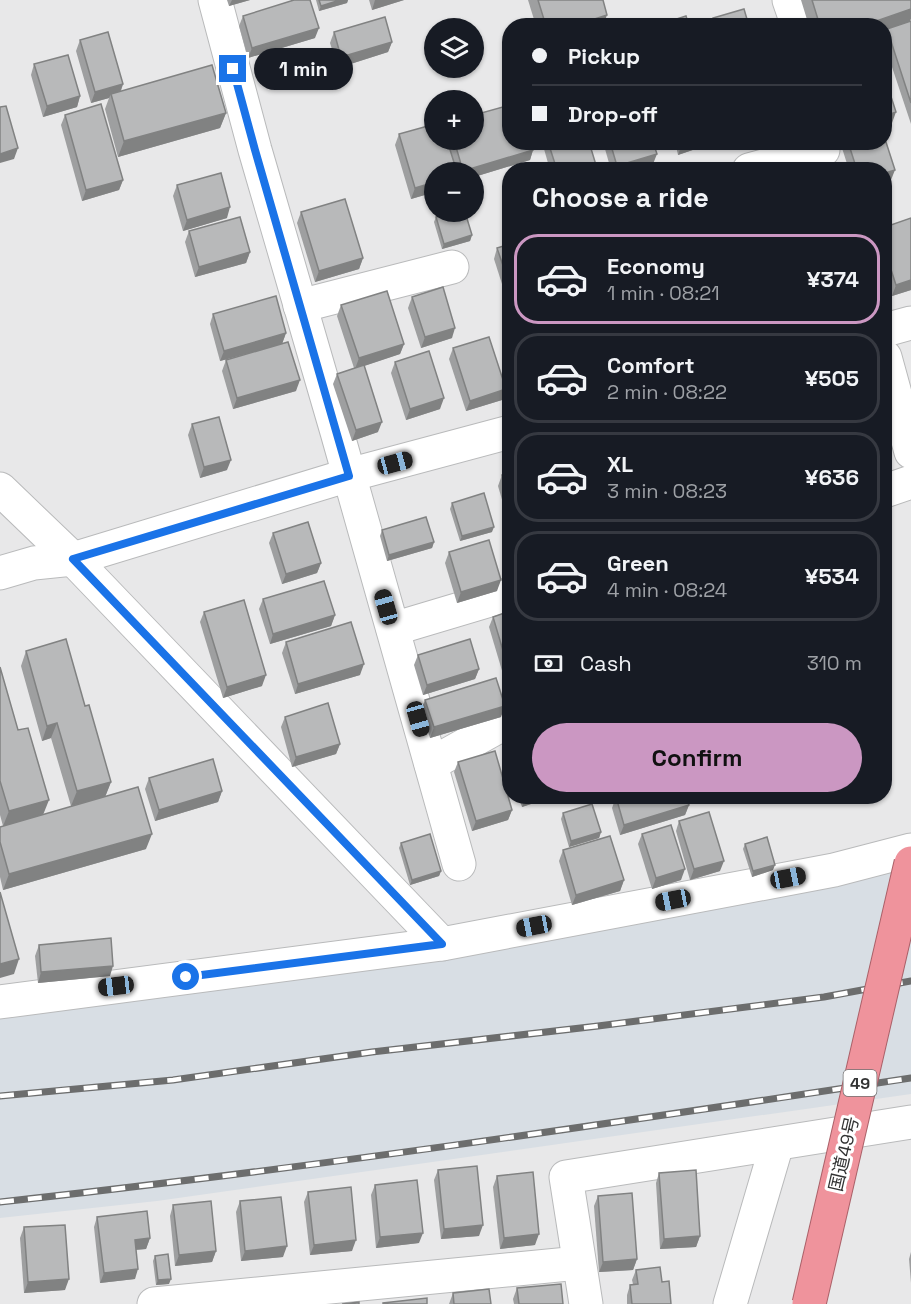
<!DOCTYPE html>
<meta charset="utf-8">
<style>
:root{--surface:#171b24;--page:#20242c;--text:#f1f3f6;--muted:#9ea1a6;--line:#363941;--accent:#cb97c2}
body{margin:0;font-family:"Space Grotesk","Noto Sans JP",sans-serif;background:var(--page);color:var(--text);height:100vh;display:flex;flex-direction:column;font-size:22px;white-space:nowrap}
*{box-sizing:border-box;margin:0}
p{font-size:20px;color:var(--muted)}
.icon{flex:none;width:33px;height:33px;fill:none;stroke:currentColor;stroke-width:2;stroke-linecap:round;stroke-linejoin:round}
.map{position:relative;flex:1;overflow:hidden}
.panel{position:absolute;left:502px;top:162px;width:390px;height:642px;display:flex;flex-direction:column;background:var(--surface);border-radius:24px;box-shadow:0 2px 4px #0004}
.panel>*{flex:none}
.hud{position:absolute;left:502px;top:18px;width:390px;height:132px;border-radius:24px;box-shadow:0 2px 4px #0004;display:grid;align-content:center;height:132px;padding:0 30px;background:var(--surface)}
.fabs{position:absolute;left:424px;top:18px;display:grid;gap:12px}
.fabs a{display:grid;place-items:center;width:60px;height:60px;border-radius:50%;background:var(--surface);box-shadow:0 2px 4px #0004;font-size:30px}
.end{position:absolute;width:27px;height:27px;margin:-14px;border:8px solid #1a73e8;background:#fff;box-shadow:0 0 0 3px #fff}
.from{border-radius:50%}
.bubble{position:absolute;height:42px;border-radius:21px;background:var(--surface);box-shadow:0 2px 4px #0004;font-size:20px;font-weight:700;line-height:42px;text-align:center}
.car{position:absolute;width:18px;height:36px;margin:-18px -9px;border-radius:8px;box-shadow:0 0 4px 2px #0007;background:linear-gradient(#222 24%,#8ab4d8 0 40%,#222 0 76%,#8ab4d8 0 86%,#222 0)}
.hud b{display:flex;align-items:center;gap:21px;height:57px;font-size:22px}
.hud b+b{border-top:2px solid var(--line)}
.hud i{width:15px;height:15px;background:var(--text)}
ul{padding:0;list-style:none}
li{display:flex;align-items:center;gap:18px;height:90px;margin:0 12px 9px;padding:0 18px;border:3px solid var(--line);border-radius:24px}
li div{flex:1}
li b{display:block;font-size:22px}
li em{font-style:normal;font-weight:700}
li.current{border-color:var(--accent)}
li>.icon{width:54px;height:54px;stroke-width:1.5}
h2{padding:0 30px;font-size:27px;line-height:72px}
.pay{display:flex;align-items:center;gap:15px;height:66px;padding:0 30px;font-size:22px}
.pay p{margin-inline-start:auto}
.action{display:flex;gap:12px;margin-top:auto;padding:12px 30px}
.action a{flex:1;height:69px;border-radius:36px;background:var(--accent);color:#111;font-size:24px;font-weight:700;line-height:69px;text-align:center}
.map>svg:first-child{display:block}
</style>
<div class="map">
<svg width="911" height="1304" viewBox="0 0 911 1304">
<rect width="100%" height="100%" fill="#e8e8e9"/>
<path fill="#d8dee4" d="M911,869V1094L157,1201L0,1218V1015L489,948Z"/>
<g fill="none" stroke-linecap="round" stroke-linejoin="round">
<g stroke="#b9babb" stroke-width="35">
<g id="minor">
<path d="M215,0L255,150L337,432L459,864"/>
<path d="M789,0L798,26"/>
<path d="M749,170L823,150"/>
<path d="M300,306L452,267"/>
<path d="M885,330L911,323"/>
<path d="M885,357L911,452"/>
<path d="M0,489L73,559L442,944"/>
<path d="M885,491L911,482"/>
<path d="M0,573L34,563L73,559L349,475L510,432"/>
<path d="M393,629L510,594"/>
<path d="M431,764L510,720"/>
<path d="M0,1002L442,944L834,870L911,850"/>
<path d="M154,1304L579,1263"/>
<path d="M586,1304L566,1177L911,1122"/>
<path d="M730,1304L777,1144"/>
</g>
</g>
<use href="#minor" stroke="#fff" stroke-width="33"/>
<g stroke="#6c6d6d" stroke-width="7">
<g id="rail">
<path d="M0,1096L173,1080L372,1052L598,1026L824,997L911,981"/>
<path d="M0,1202C305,1169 608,1124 911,1078"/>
</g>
</g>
<use href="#rail" stroke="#fff" stroke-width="4.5" stroke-dasharray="14" stroke-linecap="butt"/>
<g stroke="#aa6068" stroke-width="35" stroke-linecap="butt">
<path id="trunk-bridge" d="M809,1304L911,863"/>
</g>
<use href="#trunk-bridge" stroke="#ef939c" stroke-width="33"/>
</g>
<g fill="#9e9fa0">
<path d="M227,0H250L229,6Z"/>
<path d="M316,0H348L347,3L319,11Z"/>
<path d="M369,0H404L372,10Z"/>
<path d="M528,0H603V26H536Z"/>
<path d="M801,0H911L910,21H911V124L885,46V34L886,31L885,26H809Z"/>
<path d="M243,16L315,38L248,58L239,26Z"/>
<path d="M713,18L749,26H710Z"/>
<path d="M334,32L392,42L388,52L338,68L330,43Z"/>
<path d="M80,40L123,84L121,91L226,113L220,128L118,157L105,109L109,98L91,103L76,51Z"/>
<path d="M34,64L80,96L77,107L43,117L31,75Z"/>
<path d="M65,115L123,180L119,190L82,201L61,125Z"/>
<path d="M399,134L435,140H474L533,150L530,160L474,177V172H435V192L411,199L395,145Z"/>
<path d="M542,142H589L594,170H550Z"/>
<path d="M603,142H653V164L636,170H611Z"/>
<path d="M675,142H716L678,155Z"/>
<path d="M742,142H765L744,149Z"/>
<path d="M845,142H885L891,180L885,182V170H849L842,148Z"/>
<path d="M177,185L227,218L183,231L173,196Z"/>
<path d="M301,212L363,258L359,269L315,282L297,223Z"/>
<path d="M436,217L472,235L470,241L442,249L434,222Z"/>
<path d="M911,218V290L892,296L885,273V227Z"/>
<path d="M189,231L250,252L246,263L195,277L185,242Z"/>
<path d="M510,244V309L494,259L497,248Z"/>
<path d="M412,297L452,338L421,348L408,308Z"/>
<path d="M341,305L404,344L400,354L364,366L378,432L352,441L333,384L337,374L354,368L337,316Z"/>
<path d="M213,314L286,333L282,344L220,361L210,324Z"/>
<path d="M453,348L506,389L502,400L466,411L449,359Z"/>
<path d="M226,360L296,391L233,409L222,371Z"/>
<path d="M395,362L440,409L406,420L391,373Z"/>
<path d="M192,424L227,470L200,478L188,435Z"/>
<path d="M510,473V519L508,520L498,486L502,475Z"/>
<path d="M452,503L492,532L460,541L450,509Z"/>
<path d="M382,530L434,542L432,548L387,561L380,536Z"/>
<path d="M273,533L321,563L317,573L282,584L269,543Z"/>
<path d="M449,552L497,591L457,603L445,563Z"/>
<path d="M263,599L335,615L331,626L270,644L259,609Z"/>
<path d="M510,611V672L503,674L489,627L493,617Z"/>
<path d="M204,612L262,686L223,698L200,622Z"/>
<path d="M286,642L360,675L295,694L282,653Z"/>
<path d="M26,651L85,706L111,782L105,797L71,806L51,738L42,741L21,666Z"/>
<path d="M418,655L479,669L475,679L423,695L414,665Z"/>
<path d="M0,667L18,730L43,814L146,849L3,890L0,877V827L3,826L0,815Z"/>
<path d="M425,700L501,717L430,738L421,710Z"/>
<path d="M285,717L340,744L336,754L292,767L281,727Z"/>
<path d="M510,753V769L507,760Z"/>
<path d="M458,762L512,810L508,820L472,831L454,772Z"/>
<path d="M149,778L222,791L218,802L155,821L145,789Z"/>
<path d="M518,796H555L522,807Z"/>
<path d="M616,797L689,805L685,815L620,835L612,808Z"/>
<path d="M563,813L601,832L599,838L569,847L561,819Z"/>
<path d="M679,821L720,871L690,880L676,831Z"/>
<path d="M642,834L681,880L652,889L638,844Z"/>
<path d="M401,843L441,871L439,876L410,885L399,848Z"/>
<path d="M745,844L773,870L752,877L743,849Z"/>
<path d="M563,850L624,880L620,891L572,905L559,861Z"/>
<path d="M39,945L110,976L38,983L35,956Z"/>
<path d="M438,1170L479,1236L441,1239L434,1180Z"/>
<path d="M659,1173L700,1236L696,1247L660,1249L656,1183Z"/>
<path d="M497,1176L535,1245L500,1249L493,1187Z"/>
<path d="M375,1185L419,1243L376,1248L371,1195Z"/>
<path d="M308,1192L352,1251L310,1255L304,1202Z"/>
<path d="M598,1196L637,1259L633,1270L599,1272L594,1206Z"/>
<path d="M240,1201L283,1257L241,1261L236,1212Z"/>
<path d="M173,1205L216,1251L212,1262L175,1266L170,1216Z"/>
<path d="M97,1217L150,1238L146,1249L136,1250L135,1279L100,1283L94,1227Z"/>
<path d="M24,1227L65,1290L24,1293L20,1238Z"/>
<path d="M911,1252V1283L909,1259Z"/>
<path d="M155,1256L169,1284L156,1285L153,1261Z"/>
<path d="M636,1270L671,1304H627V1295L630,1285L633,1284L632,1280Z"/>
<path d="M517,1288L563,1304H514L513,1299Z"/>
<path d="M453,1293L491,1304H449Z"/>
</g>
<g fill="#818282">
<path d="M232,0H250L229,6Z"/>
<path d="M340,0H348L347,3L319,11L321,6Z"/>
<path d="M375,0H404L372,10Z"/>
<path d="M911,9V19L909,23L887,29L886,31H885V26H862Z"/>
<path d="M607,15L603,26H573Z"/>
<path d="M319,28L315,38L248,58L252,48Z"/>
<path d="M392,42L388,52L338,68L341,57Z"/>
<path d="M123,84L119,95L111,94L109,98L91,103L95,92Z"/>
<path d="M80,96L77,107L43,117L47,106Z"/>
<path d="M896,112L892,123L885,125V116Z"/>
<path d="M226,113L220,128L118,157L124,141Z"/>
<path d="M687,142H716L678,155L682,144Z"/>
<path d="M746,142H765L744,149Z"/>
<path d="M18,148L14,159L0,163V154Z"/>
<path d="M533,150L530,160L474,177V172H462L463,171Z"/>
<path d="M657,154L653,164L636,170H616L617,166Z"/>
<path d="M596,165L594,170H581Z"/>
<path d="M895,170L891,180L885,182V173Z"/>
<path d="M123,180L119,190L82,201L86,190Z"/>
<path d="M435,182V192L411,199L415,188Z"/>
<path d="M230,207L227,218L183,231L187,220Z"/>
<path d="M472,235L470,241L442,249L444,244Z"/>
<path d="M250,252L246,263L195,277L199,267Z"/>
<path d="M363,258L359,269L315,282L319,271Z"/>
<path d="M911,280V290L892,296L896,285Z"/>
<path d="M455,328L452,338L421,348L425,337Z"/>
<path d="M286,333L282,344L220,361L224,351Z"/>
<path d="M404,344L400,354L355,369L359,358Z"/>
<path d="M300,380L296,391L233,409L237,398Z"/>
<path d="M506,389L502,400L466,411L470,401Z"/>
<path d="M444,398L440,409L406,420L410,409Z"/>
<path d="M382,422L378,432L352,441L356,430Z"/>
<path d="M231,460L227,470L200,478L204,467Z"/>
<path d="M494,527L492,532L460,541L462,536Z"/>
<path d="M434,542L432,548L387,561L389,555Z"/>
<path d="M321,563L317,573L282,584L286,574Z"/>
<path d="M501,580L497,591L457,603L461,592Z"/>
<path d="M335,615L331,626L270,644L273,634Z"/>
<path d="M510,663V672L503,674L507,664Z"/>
<path d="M364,664L360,675L295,694L298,684Z"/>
<path d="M479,669L475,679L423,695L427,685Z"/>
<path d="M266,675L262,686L223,698L227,687Z"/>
<path d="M505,706L501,717L430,738L434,727Z"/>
<path d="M57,723L51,738L42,741L47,726Z"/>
<path d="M340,744L336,754L292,767L296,757Z"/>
<path d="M111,782L105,797L71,806L77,791Z"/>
<path d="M222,791L218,802L155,821L159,810Z"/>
<path d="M525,796H555L522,807Z"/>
<path d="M730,796H742L728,801Z"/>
<path d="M49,800L43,815L3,826L9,811Z"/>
<path d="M689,805L685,815L620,835L624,825Z"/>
<path d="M512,810L508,820L472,831L476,821Z"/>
<path d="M601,832L599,838L569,847L571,841Z"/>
<path d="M152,834L146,849L3,890L9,874Z"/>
<path d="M724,861L720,871L690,880L694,869Z"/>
<path d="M775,865L773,870L752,877L753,871Z"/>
<path d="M685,869L681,880L652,889L656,878Z"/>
<path d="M441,871L439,876L410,885L412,880Z"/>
<path d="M624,880L620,891L572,905L576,895Z"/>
<path d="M19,959L14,974L0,978V964Z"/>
<path d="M113,966L110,976L38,983L41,972Z"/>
<path d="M483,1225L479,1236L441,1239L444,1229Z"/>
<path d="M423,1233L419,1243L376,1248L380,1237Z"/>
<path d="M539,1234L535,1245L500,1249L504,1238Z"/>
<path d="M700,1236L696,1247L660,1249L664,1239Z"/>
<path d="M150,1238L146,1249L132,1250L135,1240Z"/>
<path d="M356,1240L352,1251L310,1255L314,1245Z"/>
<path d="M287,1246L283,1257L241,1261L245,1251Z"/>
<path d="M216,1251L212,1262L175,1266L179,1255Z"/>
<path d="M637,1259L633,1270L599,1272L603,1262Z"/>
<path d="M138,1269L135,1279L100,1283L104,1273Z"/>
<path d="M69,1279L65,1290L24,1293L28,1282Z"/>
<path d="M171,1279L169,1284L156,1285L158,1280Z"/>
</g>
<g fill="#b8b9ba" stroke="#818282" stroke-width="1.5">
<path d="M294,0H310L319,28L252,48L243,16Z"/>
<path d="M319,0H340L321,6Z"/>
<path d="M538,0H603L607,15L573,26H546Z"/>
<path d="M812,0H911V9L862,26H820Z"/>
<path d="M744,9L749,26H715L713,18Z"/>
<path d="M686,16L689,26H655Z"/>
<path d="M385,17L392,42L341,57L334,32Z"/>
<path d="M911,21V103L887,29Z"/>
<path d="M108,32L123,84L95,92L80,40Z"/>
<path d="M68,55L80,96L47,106L34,64Z"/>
<path d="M212,65L226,113L124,141L111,94Z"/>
<path d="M885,78L896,112L885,116Z"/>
<path d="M101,104L123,180L86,190L65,115Z"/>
<path d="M510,105V142H531L533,150L463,171L454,140H474V115Z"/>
<path d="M6,106L18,148L0,154V107Z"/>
<path d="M435,124V140H447L457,172H435V182L415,188L399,134Z"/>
<path d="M885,139L895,170L885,173V170H857L848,142H885Z"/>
<path d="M548,142H589L596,165L581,170H557Z"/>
<path d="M610,142H653L657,154L617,166Z"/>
<path d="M221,173L230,207L187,220L177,185Z"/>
<path d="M345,199L363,258L319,271L301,212Z"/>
<path d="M452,212H465L472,235L444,244L436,217Z"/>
<path d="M240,217L250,252L199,267L189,231Z"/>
<path d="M911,218V280L896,285L885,251V227Z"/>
<path d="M510,244V286L497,248Z"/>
<path d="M443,287L455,328L425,337L412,297Z"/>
<path d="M387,291L404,344L359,358L341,305Z"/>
<path d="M276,296L286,333L224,351L213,314Z"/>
<path d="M489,337L506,389L470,401L453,348Z"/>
<path d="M288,342L300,380L237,398L226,360Z"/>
<path d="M429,351L444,398L410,409L395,362Z"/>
<path d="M364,365L382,422L356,430L337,374Z"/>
<path d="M219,417L231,460L204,467L192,424Z"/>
<path d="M510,473V501L502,475Z"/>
<path d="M484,493L494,527L462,536L452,503Z"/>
<path d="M426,517L434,542L389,555L382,530Z"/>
<path d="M308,522L321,563L286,574L273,533Z"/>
<path d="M489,540L501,580L461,592L449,552Z"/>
<path d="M324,581L335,615L273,634L263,599Z"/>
<path d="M244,600L266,675L227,687L204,612Z"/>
<path d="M510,611V663L507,664L493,617Z"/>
<path d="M351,622L364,664L298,684L286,642Z"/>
<path d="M66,639L85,706L89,705L111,782L77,791L57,723L47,726L26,651Z"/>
<path d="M470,639L479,669L427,685L418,655Z"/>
<path d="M0,667L18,730L28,728L49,800L9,811L0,781Z"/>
<path d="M496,678L505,706L434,727L425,700Z"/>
<path d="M328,703L340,744L296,757L285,717Z"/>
<path d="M495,751L512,810L476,821L458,762Z"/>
<path d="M213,759L222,791L159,810L149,778Z"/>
<path d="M138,787L152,834L9,874L0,842V827Z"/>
<path d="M618,796H687L689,805L624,825L616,797Z"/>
<path d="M592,804L601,832L571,841L563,813Z"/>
<path d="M709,812L724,861L694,869L679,821Z"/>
<path d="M671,825L685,869L656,878L642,834Z"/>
<path d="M430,834L441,871L412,880L401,843Z"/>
<path d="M610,836L624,880L576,895L563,850Z"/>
<path d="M767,837L775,865L753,871L745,844Z"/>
<path d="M0,892L19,959L0,964Z"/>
<path d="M111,938L113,966L41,972L39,945Z"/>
<path d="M477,1166L483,1225L444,1229L438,1170Z"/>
<path d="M696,1170L700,1236L664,1239L659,1173Z"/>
<path d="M533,1172L539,1234L504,1238L497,1176Z"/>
<path d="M417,1180L423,1233L380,1237L375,1185Z"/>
<path d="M351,1187L356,1240L314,1245L308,1192Z"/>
<path d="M632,1193L637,1259L603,1262L598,1196Z"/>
<path d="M281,1197L287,1246L245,1251L240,1201Z"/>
<path d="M211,1201L216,1251L179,1255L173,1205Z"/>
<path d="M147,1211L150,1238L135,1240L138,1269L104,1273L97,1217Z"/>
<path d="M65,1225L69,1279L28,1282L24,1227Z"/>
<path d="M168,1254L171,1279L158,1280L155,1256Z"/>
<path d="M660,1267L662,1282L669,1281L671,1304H632L630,1285L638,1284L636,1270Z"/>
<path d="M561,1284L563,1304H519L517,1288Z"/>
<path d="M489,1289L491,1304H454L453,1293Z"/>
<path d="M427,1298V1304H383V1303Z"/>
<path d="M359,1302V1304H342Z"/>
</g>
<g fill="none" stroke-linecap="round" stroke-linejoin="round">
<path stroke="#1a73e8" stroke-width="8" d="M186,977L442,944L73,559L349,476L255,150L233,69"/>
</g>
<g text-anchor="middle" stroke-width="6" stroke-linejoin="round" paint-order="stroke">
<rect fill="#fff" stroke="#707070" stroke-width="1.5" x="843.5" y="1070" width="33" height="26" rx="4.5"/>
<g font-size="16" font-weight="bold" fill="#323333">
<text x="860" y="1089">49</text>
</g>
<g font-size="18" fill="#323333" stroke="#fff">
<text transform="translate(844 1154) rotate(-77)" y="6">国道49号</text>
</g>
</g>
</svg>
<div class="fabs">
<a><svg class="icon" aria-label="layers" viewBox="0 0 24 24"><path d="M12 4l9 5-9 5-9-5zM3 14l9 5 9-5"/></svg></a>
<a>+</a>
<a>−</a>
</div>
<i class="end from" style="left:186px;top:977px"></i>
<i class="end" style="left:233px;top:69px"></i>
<div class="bubble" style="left:254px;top:48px;width:99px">1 min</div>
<i class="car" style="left:395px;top:463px;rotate:75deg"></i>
<i class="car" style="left:386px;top:607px;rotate:344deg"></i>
<i class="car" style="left:418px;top:719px;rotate:164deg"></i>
<i class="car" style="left:788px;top:878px;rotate:79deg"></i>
<i class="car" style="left:673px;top:900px;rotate:259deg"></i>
<i class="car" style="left:534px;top:926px;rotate:259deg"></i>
<i class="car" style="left:116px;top:986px;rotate:263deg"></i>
<div class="hud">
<b><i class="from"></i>Pickup</b>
<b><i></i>Drop-off</b>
</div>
<section class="panel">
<h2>Choose a ride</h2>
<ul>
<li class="current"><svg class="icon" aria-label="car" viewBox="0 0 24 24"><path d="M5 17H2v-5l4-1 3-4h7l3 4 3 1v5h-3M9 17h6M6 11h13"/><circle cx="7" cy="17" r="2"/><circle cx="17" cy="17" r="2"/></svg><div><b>Economy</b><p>1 min · 08:21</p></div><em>¥374</em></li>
<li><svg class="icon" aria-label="car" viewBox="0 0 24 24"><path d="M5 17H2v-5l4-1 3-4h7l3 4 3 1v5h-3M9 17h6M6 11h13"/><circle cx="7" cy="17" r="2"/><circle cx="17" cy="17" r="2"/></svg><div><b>Comfort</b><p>2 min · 08:22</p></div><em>¥505</em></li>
<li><svg class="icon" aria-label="car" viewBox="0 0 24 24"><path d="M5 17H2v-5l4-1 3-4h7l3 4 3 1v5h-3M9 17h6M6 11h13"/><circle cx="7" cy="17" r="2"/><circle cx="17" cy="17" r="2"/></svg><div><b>XL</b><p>3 min · 08:23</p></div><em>¥636</em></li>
<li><svg class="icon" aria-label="car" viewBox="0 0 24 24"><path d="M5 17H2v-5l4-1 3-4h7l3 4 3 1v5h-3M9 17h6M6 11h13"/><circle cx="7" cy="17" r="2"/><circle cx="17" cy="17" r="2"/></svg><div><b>Green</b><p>4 min · 08:24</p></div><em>¥534</em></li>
</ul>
<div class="pay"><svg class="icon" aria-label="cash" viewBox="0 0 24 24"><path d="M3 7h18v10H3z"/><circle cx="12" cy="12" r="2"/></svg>Cash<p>310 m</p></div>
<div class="action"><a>Confirm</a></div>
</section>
</div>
